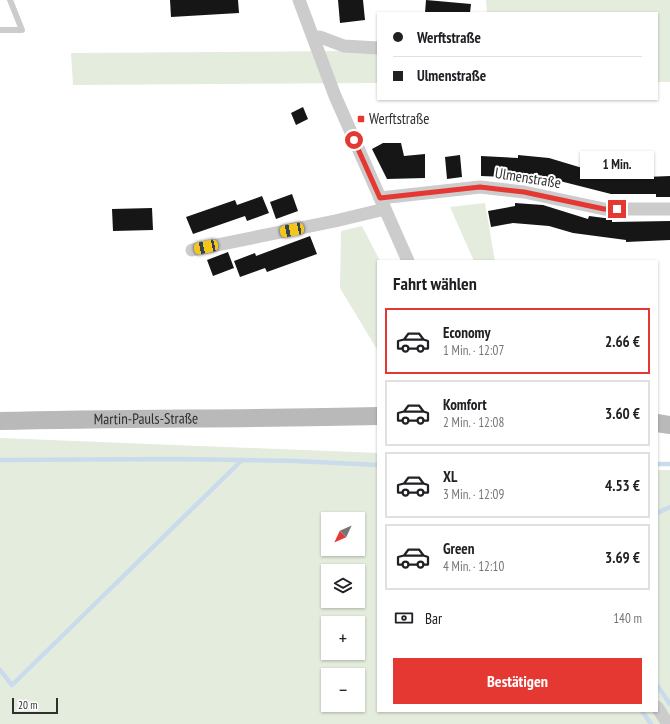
<!DOCTYPE html>
<html lang="de">
<meta charset="utf-8">
<style>
:root{--surface:#fff;--page:#f2f2f2;--text:#202124;--muted:#757577;--line:#e0e0e0;--accent:#e53832}
body{margin:0;font-family:"PT Sans Narrow",sans-serif;background:var(--page);color:var(--text);height:100vh;display:flex;flex-direction:column;font-size:15px;white-space:nowrap}
*{box-sizing:border-box;margin:0}
p{font-size:13px;color:var(--muted)}
.icon{flex:none;width:22px;height:22px;fill:none;stroke:currentColor;stroke-width:2;stroke-linecap:round;stroke-linejoin:round}
.map{position:relative;flex:1;overflow:hidden}
.sheet{position:absolute;left:377px;top:260px;width:281px;height:452px;display:flex;flex-direction:column;background:var(--surface);border-radius:0px;box-shadow:0 1px 3px #0004}
.sheet>*{flex:none}
.hud{position:absolute;left:377px;top:12px;width:281px;height:88px;border-radius:0px;box-shadow:0 1px 3px #0004;display:grid;align-content:center;height:88px;padding:0 16px;background:var(--surface)}
.needle{width:26px;rotate:226deg}
.fabs{position:absolute;left:321px;top:512px;display:grid;gap:8px}
.fabs a{display:grid;place-items:center;width:44px;height:44px;border-radius:0px;background:var(--surface);box-shadow:0 1px 3px #0004;font-size:20px}
.scale{position:absolute;left:12px;bottom:10px;width:46px;box-sizing:border-box;padding-left:4px;border:2px solid #2f2f2f;border-top:0;font-size:11px;line-height:14px;white-space:nowrap;color:#2f2f2f;-webkit-text-stroke:3px #fff;paint-order:stroke}
.end{position:absolute;width:18px;height:18px;margin:-9px;border:5px solid #e53832;background:#fff;box-shadow:0 0 0 2px #fff}
.from{border-radius:50%}
.bubble{position:absolute;height:28px;border-radius:0px;background:var(--surface);box-shadow:0 1px 3px #0004;font-size:13px;font-weight:700;line-height:28px;text-align:center}
.car{position:absolute;width:12px;height:24px;margin:-12px -6px;border-radius:5px;box-shadow:0 0 3px 1px #0007;background:linear-gradient(#f5c518 24%,#345 0 40%,#f5c518 0 76%,#345 0 86%,#f5c518 0)}
.hud b{display:flex;align-items:center;gap:14px;height:38px;font-size:15px}
.hud b+b{border-top:1px solid var(--line)}
.hud i{width:10px;height:10px;background:var(--text)}
ul{padding:0;list-style:none}
li{display:flex;align-items:center;gap:12px;height:66px;margin:0 8px 6px;padding:0 8px;border:2px solid var(--line);border-radius:0px}
li div{flex:1}
li b{display:block;font-size:15px}
li em{font-style:normal;font-weight:700}
li.on{border-color:var(--accent)}
li>.icon{width:36px;height:36px;stroke-width:1.5}
h2{padding:0 16px;font-size:18px;line-height:48px}
.pay{display:flex;align-items:center;gap:10px;height:44px;padding:0 16px;font-size:15px}
.pay p{margin-inline-start:auto}
.button{display:flex;gap:8px;margin-top:auto;padding:8px 16px}
.button a{flex:1;height:46px;border-radius:0px;background:var(--accent);color:#fff;font-size:16px;font-weight:700;line-height:46px;text-align:center}
.map>svg:first-child{display:block}
</style>
<div class="map">
<svg width="670" height="724" viewBox="0 0 670 724">
<rect width="100%" height="100%" fill="#fff"/>
<g fill="#e4ecdd" fill-rule="evenodd">
<path d="M486,0H670V82H657V13H487Z"/>
<path d="M348,51L378,52V83L73,85L71,53Z"/>
<path d="M485,203L495,261H474L450,207Z"/>
<path d="M362,226L380,261H378V351L340,288L341,231Z"/>
<path d="M0,438L378,453V711H657V470H670V724H0ZM328,519H358V549H328ZM328,571H358V601H328ZM328,623H358V653H328ZM328,675H358V705H328Z"/>
</g>
<g fill="none" stroke-linecap="round" stroke-linejoin="round">
<g stroke="#cadbec" stroke-width="4.5">
<path d="M0,460L176,459L296,461L378,465"/>
<path d="M657,464H670"/>
<path d="M657,513L670,507"/>
<path d="M0,670L12,685L242,460"/>
<path d="M657,685L670,704"/>
<path d="M642,711L651,724"/>
</g>
</g>
<g fill="#161616">
<path d="M170,0H238L239,13L171,17Z"/>
<path d="M338,0H363L365,20L340,23Z"/>
<path d="M426,0L471,4L470,13H425Z"/>
<path d="M303,107L308,119L296,125L291,113Z"/>
<path d="M383,143H401L404,156L425,154V178L387,179L372,149Z"/>
<path d="M460,155L462,177L447,179L445,157Z"/>
<path d="M518,155L549,158L589,170L590,168L612,174L646,173V177L670,176V197H656V194H611L548,178L506,174V177L481,176V156L518,158Z"/>
<path d="M292,194L298,211L276,219L270,202Z"/>
<path d="M262,196L269,213L247,221L245,216L193,234L186,217L235,200L237,205Z"/>
<path d="M515,203L543,205L588,219L589,216L612,219V222L670,221V240L626,242V240L573,233L549,226L513,223L491,227L488,211L515,206Z"/>
<path d="M152,208L153,230L113,231L112,209Z"/>
<path d="M310,236L317,254L267,272L265,268L240,277L234,261L255,253L256,256Z"/>
<path d="M228,252L234,268L213,276L207,260Z"/>
</g>
<g fill="none" stroke-linecap="round" stroke-linejoin="round">
<path stroke="#ccc" stroke-width="6" d="M0,30H22L10,0"/>
<g stroke="#ccc" stroke-width="13">
<path d="M299,0L335,96L408,261"/>
<path d="M314,38L320,37L344,46L378,48"/>
<path d="M380,198L480,187L524,192L604,209H670"/>
<path d="M192,250L335,221L385,209"/>
<path d="M657,707L668,724"/>
</g>
<g stroke="#b9b9b9" stroke-width="18">
<path id="s1" d="M0,421C126,418 252,419 378,416"/>
<path d="M657,423L670,425"/>
</g>
</g>
<g fill="none" stroke-linecap="round" stroke-linejoin="round">
<path stroke="#e53832" stroke-width="5" d="M354,140L380,198L480,187L524,192L604,209H617"/>
</g>
<rect fill="#e53832" stroke="#fff" stroke-width="1.5" x="357" y="115" width="8" height="8" rx="2"/>
<g text-anchor="middle" stroke-width="4" stroke-linejoin="round" paint-order="stroke">
<g font-size="15" fill="#2f2f2f" stroke="#fff" text-anchor="start">
<text x="369" y="124">Werftstraße</text>
</g>
<g font-size="15" fill="#2f2f2f" stroke="#fff">
<text transform="translate(528 178) rotate(9)" y="5">Ulmenstraße</text>
<text dy="5" stroke="none"><textPath href="#s1" startOffset="146">Martin-Pauls-Straße</textPath></text>
</g>
</g>
</svg>
<div class="fabs">
<a><svg class="needle" viewBox="-14 -14 28 28"><path d="M0-13l5 13h-10z" fill="#e53935"/><path d="M0 13l5-13h-10z" fill="#757577"/></svg></a>
<a><svg class="icon" aria-label="layers" viewBox="0 0 24 24"><path d="M12 4l9 5-9 5-9-5zM3 14l9 5 9-5"/></svg></a>
<a>+</a>
<a>−</a>
</div>
<div class="scale">20 m</div>
<i class="end from" style="left:354px;top:140px"></i>
<i class="end" style="left:617px;top:209px"></i>
<div class="bubble" style="left:580px;top:151px;width:74px">1 Min.</div>
<i class="car" style="left:292px;top:230px;rotate:259deg"></i>
<i class="car" style="left:206px;top:247px;rotate:258deg"></i>
<div class="hud">
<b><i class="from"></i>Werftstraße</b>
<b><i></i>Ulmenstraße</b>
</div>
<section class="sheet">
<h2>Fahrt wählen</h2>
<ul>
<li class="on"><svg class="icon" aria-label="car" viewBox="0 0 24 24"><path d="M5 17H2v-5l4-1 3-4h7l3 4 3 1v5h-3M9 17h6M6 11h13"/><circle cx="7" cy="17" r="2"/><circle cx="17" cy="17" r="2"/></svg><div><b>Economy</b><p>1 Min. · 12:07</p></div><em>2.66 €</em></li>
<li><svg class="icon" aria-label="car" viewBox="0 0 24 24"><path d="M5 17H2v-5l4-1 3-4h7l3 4 3 1v5h-3M9 17h6M6 11h13"/><circle cx="7" cy="17" r="2"/><circle cx="17" cy="17" r="2"/></svg><div><b>Komfort</b><p>2 Min. · 12:08</p></div><em>3.60 €</em></li>
<li><svg class="icon" aria-label="car" viewBox="0 0 24 24"><path d="M5 17H2v-5l4-1 3-4h7l3 4 3 1v5h-3M9 17h6M6 11h13"/><circle cx="7" cy="17" r="2"/><circle cx="17" cy="17" r="2"/></svg><div><b>XL</b><p>3 Min. · 12:09</p></div><em>4.53 €</em></li>
<li><svg class="icon" aria-label="car" viewBox="0 0 24 24"><path d="M5 17H2v-5l4-1 3-4h7l3 4 3 1v5h-3M9 17h6M6 11h13"/><circle cx="7" cy="17" r="2"/><circle cx="17" cy="17" r="2"/></svg><div><b>Green</b><p>4 Min. · 12:10</p></div><em>3.69 €</em></li>
</ul>
<div class="pay"><svg class="icon" aria-label="cash" viewBox="0 0 24 24"><path d="M3 7h18v10H3z"/><circle cx="12" cy="12" r="2"/></svg>Bar<p>140 m</p></div>
<div class="button"><a>Bestätigen</a></div>
</section>
</div>
